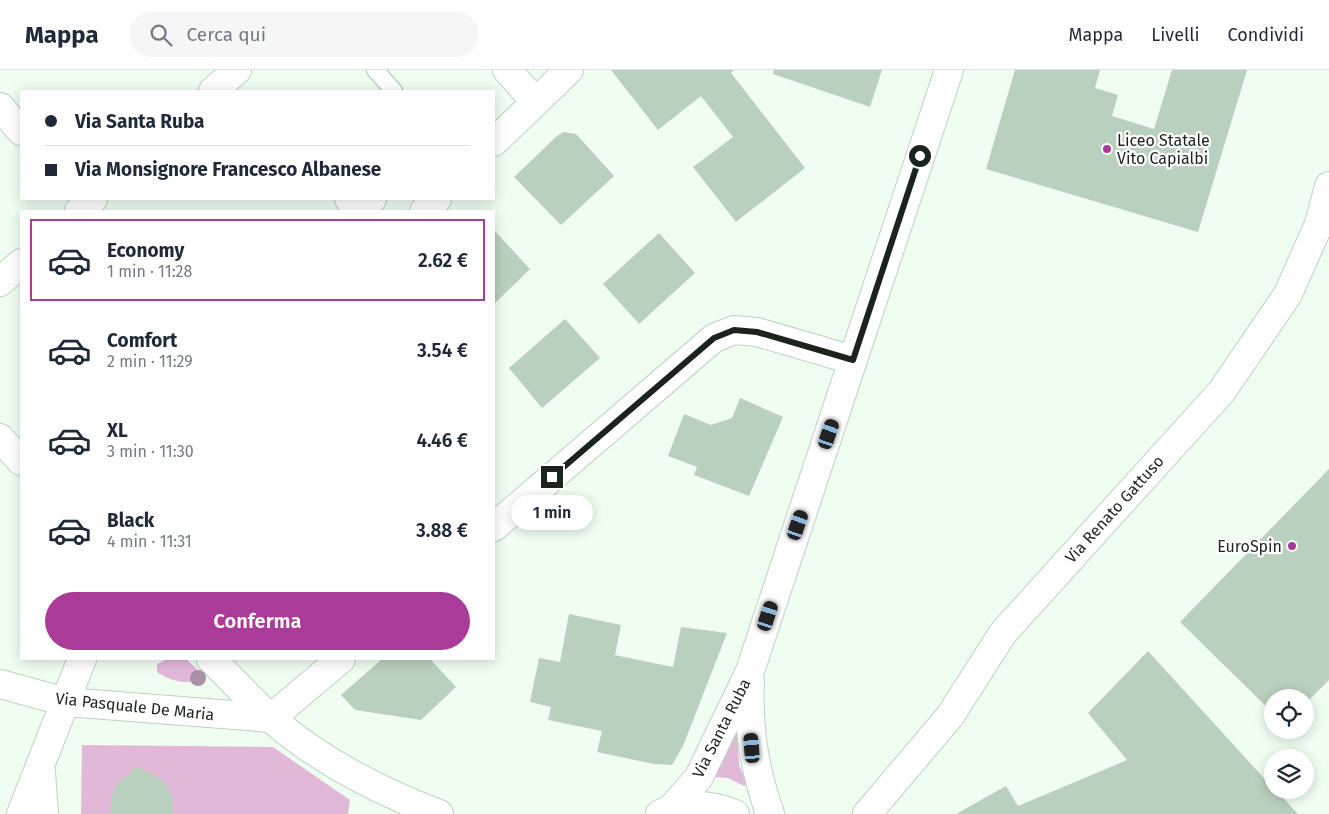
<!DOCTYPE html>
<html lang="it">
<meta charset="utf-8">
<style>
:root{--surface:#fff;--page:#f6f6f7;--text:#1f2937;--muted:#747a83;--line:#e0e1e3;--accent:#aa3b98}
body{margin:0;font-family:"Fira Sans",sans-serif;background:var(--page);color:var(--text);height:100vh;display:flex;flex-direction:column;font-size:19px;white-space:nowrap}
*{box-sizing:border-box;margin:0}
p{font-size:16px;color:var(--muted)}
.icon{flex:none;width:28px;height:28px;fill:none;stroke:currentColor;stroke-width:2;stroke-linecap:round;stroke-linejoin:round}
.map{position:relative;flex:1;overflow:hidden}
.sheet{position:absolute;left:20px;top:140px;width:475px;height:450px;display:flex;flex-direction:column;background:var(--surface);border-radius:0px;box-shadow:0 2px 12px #0003}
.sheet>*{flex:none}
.banner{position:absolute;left:20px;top:20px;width:475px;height:110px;border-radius:0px;box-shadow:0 2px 12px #0003;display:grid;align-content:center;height:110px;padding:0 25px;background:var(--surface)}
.tools{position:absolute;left:1264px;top:619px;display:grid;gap:10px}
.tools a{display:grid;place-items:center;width:50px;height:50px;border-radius:50%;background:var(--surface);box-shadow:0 2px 12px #0003;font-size:25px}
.end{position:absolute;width:22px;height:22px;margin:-11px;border:6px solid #1a231c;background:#fff;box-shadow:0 0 0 2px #fff}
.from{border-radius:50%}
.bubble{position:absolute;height:35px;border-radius:18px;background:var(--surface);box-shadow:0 2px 12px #0003;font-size:16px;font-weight:600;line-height:35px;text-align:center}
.car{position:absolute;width:15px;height:30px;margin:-15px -8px;border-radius:6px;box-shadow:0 0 4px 1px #0007;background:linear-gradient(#222 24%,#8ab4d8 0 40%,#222 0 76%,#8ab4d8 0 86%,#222 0)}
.banner b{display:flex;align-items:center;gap:18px;height:48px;font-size:19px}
.banner b+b{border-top:1px solid var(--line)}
.banner i{width:12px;height:12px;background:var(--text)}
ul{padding:9px 0 0;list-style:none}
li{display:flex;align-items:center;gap:15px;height:82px;margin:0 10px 8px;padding:0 15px;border:2px solid transparent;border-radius:0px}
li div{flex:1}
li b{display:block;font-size:19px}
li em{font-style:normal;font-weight:600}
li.current{border-color:var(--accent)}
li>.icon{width:45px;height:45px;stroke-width:1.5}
.primary-button{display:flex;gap:10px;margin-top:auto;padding:10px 25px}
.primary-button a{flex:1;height:58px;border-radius:30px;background:var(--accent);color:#fff;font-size:20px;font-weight:600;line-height:58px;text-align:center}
header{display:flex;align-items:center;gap:30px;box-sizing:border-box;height:70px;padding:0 25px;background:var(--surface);border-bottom:1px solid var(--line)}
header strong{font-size:24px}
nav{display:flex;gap:28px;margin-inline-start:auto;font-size:18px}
.search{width:350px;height:45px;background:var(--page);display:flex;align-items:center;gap:12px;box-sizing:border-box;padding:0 18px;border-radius:28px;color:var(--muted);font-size:19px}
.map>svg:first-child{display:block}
</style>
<header>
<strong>Mappa</strong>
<div class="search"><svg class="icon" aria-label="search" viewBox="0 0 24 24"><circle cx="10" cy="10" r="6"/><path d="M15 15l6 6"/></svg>Cerca qui</div>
<nav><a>Mappa</a><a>Livelli</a><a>Condividi</a></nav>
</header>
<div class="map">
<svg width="1329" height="744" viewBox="0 0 1329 744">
<rect width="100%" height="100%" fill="#f0fef2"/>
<g fill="#e2b8d8">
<path d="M163,589H186L200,602L204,609C189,615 170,612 157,602V594L164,591Z"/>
<path d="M734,661L737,663L739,695L747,714L744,716L728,708L714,707Z"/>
<path d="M82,675L273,677L350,730L348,744H81Z"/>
</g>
<g fill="#bad0be">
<path d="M611,0H734L731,3L805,98L736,152L693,97L733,67L701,26L658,60Z"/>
<path d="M774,0H882L870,37L773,4Z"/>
<path d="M1015,0H1100L1095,18L1118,25L1112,46L1154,59L1172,0H1247L1198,162L986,99Z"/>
<path d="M564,62L576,64L614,106L561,155L514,107L557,66Z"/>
<path d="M494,160L530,199L494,234Z"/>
<path d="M659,163L695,203L639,254L603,214Z"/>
<path d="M565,249L600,288L542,338L509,298Z"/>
<path d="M740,328L783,347L749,426L694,405L697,397L668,386L684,344L711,355L732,348Z"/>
<path d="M1329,399V610L1305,634V628H1272V642L1180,552Z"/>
<path d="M569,544L621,555L615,585L673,597L681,557L727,563L683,676L672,695L654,694L597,682L602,661L548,650L551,637L530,632L539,588L560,592Z"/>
<path d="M1148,581L1272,717V720H1276L1298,744H956L1006,716L1018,736L1127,690L1088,643Z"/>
<path d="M382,589H430L456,617L421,650L355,640L341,625Z"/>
<path d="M136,696L161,709L168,717L172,726L173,744H110L112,725L116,716Z"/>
</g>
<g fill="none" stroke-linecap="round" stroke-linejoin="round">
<g stroke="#bcd3c0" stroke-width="19">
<path id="service" d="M375,0L394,21"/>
</g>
<g stroke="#bcd3c0" stroke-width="30">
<g id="minor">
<path d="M507,0L535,31"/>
<path d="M213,21L237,0"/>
<path d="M0,37L21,61"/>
<path d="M494,72L569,0"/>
<path d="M349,129L360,140L372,129"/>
<path d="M79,141L93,129"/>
<path d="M424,141L437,129"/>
<path d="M0,212L21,193"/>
<path d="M494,457L714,268L734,260L757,262L853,290"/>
<path d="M750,610C748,660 754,697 770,744"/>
<path d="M271,648L341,589"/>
<path d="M41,702L44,744"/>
<path d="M672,738L699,707L750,601L949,0"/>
<path d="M21,744L82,589"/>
</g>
</g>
<g stroke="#bcd3c0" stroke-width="30">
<path id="secondary" d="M867,744L950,646L1003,563L1222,321L1288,224L1319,154L1329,116"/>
</g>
<g stroke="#bcd3c0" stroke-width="30">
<g id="primary">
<path d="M0,368L21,391"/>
<path d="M211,589C231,608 250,630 271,648C319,691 379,721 439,744"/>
<path d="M0,614L66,632L271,648"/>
<path d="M660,744C683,732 711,734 735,744"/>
</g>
</g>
<use href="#service" stroke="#fff" stroke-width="16"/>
<use href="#minor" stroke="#fff" stroke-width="28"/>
<use href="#secondary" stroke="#fff" stroke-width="28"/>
<use href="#primary" stroke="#fff" stroke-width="28"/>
</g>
<circle fill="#ab91a6" cx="198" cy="608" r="8"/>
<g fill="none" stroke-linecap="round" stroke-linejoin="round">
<path stroke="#1a231c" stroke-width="6" d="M552,407L714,268L734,260L757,262L853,290L920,86"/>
</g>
<g fill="#aa3b98" stroke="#fff" stroke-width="2">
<circle cx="1107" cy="79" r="5"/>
<circle cx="1292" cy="476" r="5"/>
</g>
<g text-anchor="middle" stroke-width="4.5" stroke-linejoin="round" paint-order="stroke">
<g font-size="16" fill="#1a231c" stroke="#fff" text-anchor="start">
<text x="1117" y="76">Liceo Statale<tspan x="1117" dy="18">Vito Capialbi</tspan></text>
<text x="1282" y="482" text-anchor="end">EuroSpin</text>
</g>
<g font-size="16" fill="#1a231c" stroke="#fff">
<text transform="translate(1114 439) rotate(-48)" y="6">Via Renato Gattuso</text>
<text transform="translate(135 636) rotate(6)" y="6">Via Pasquale De Maria</text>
<text transform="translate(721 658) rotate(-63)" y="6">Via Santa Ruba</text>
</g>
</g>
</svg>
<div class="tools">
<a><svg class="icon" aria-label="locate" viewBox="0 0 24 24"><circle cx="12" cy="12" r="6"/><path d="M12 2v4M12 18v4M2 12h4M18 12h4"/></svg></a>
<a><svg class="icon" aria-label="layers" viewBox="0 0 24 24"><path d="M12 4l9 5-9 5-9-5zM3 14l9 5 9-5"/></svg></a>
</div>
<i class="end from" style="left:920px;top:86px"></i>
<i class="end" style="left:552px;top:407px"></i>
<div class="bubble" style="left:511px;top:425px;width:82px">1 min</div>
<i class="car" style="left:829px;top:364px;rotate:19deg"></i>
<i class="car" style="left:798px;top:455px;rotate:19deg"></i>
<i class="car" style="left:768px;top:546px;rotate:18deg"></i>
<i class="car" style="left:752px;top:678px;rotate:355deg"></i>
<div class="banner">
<b><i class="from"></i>Via Santa Ruba</b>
<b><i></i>Via Monsignore Francesco Albanese</b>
</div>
<section class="sheet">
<ul>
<li class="current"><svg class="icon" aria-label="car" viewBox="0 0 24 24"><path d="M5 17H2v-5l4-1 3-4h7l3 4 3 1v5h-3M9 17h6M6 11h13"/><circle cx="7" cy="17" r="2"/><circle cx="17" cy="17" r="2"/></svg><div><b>Economy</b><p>1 min · 11:28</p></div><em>2.62 €</em></li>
<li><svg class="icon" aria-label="car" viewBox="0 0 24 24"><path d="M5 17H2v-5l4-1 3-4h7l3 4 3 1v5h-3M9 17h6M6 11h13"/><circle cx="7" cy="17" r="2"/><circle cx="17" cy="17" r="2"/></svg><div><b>Comfort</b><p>2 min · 11:29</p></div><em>3.54 €</em></li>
<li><svg class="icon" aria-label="car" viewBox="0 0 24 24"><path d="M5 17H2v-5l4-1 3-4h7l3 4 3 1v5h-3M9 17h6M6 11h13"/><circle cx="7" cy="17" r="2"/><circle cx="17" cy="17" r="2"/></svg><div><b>XL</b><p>3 min · 11:30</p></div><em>4.46 €</em></li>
<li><svg class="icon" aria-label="car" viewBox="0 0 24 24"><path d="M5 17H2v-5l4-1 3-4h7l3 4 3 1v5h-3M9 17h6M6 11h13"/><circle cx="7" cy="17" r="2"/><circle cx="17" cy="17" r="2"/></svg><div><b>Black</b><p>4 min · 11:31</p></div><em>3.88 €</em></li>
</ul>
<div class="primary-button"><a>Conferma</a></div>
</section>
</div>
